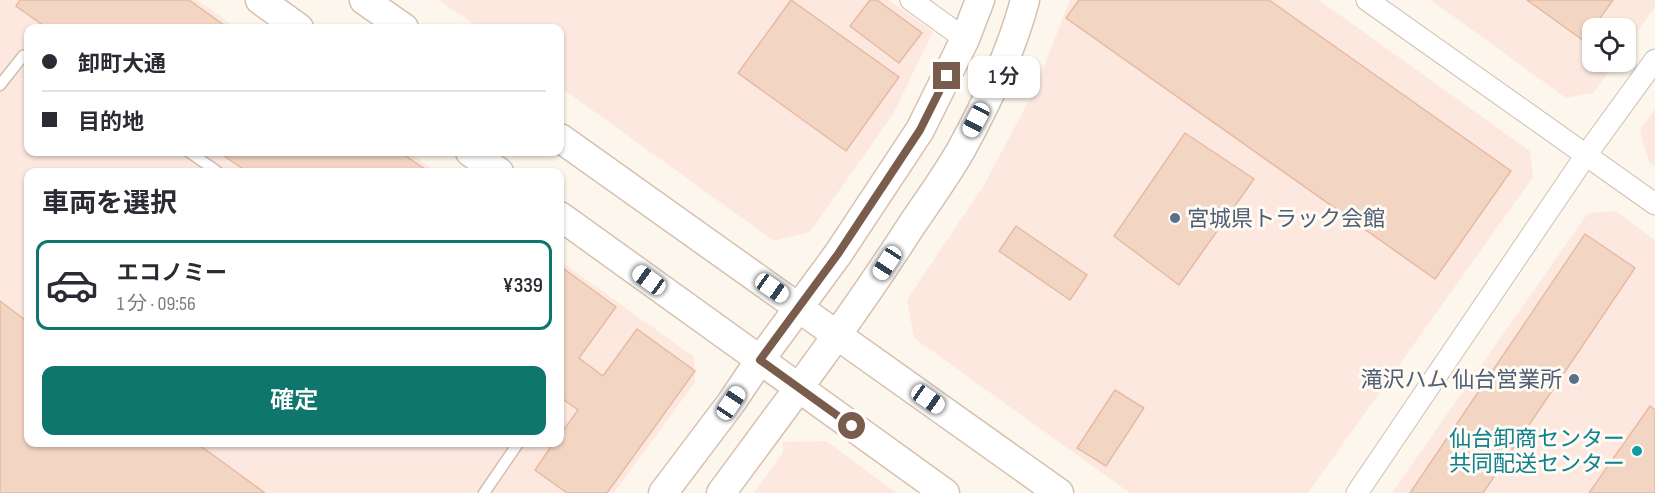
<!DOCTYPE html>
<html lang="ja">
<meta charset="utf-8">
<style>
:root{--surface:#fff;--page:#f7f7f7;--text:#2b2b33;--muted:#7c7c81;--line:#e1e1e2;--accent:#0f766e}
body{margin:0;font-family:"Sofia Sans Condensed","Noto Sans JP",sans-serif;background:var(--page);color:var(--text);height:100vh;display:flex;flex-direction:column;font-size:22px;white-space:nowrap}
*{box-sizing:border-box;margin:0}
p{font-size:20px;color:var(--muted)}
.icon{flex:none;width:33px;height:33px;fill:none;stroke:currentColor;stroke-width:2;stroke-linecap:round;stroke-linejoin:round}
.map{position:relative;flex:1;overflow:hidden}
.side{position:absolute;left:24px;top:168px;width:540px;height:279px;display:flex;flex-direction:column;background:var(--surface);border-radius:12px;box-shadow:0 2px 4px #0004}
.side>*{flex:none}
.top-card{position:absolute;left:24px;top:24px;width:540px;height:132px;border-radius:12px;box-shadow:0 2px 4px #0004;display:grid;align-content:center;height:132px;padding:0 18px;background:var(--surface)}
.tools{position:absolute;left:1582px;top:18px;display:grid;gap:12px}
.tools a{display:grid;place-items:center;width:54px;height:54px;border-radius:12px;background:var(--surface);box-shadow:0 2px 4px #0004;font-size:30px}
.end{position:absolute;width:27px;height:27px;margin:-14px;border:8px solid #7a5c4d;background:#fff;box-shadow:0 0 0 3px #fff}
.from{border-radius:50%}
.bubble{position:absolute;height:42px;border-radius:12px;background:var(--surface);box-shadow:0 2px 4px #0004;font-size:20px;font-weight:600;line-height:42px;text-align:center}
.car{position:absolute;width:18px;height:36px;margin:-18px -9px;border-radius:8px;box-shadow:0 0 4px 2px #0007;background:linear-gradient(#fff 24%,#345 0 40%,#fff 0 76%,#345 0 86%,#fff 0)}
.top-card b{display:flex;align-items:center;gap:21px;height:57px;font-size:22px}
.top-card b+b{border-top:2px solid var(--line)}
.top-card i{width:15px;height:15px;background:var(--text)}
ul{padding:0;list-style:none}
li{display:flex;align-items:center;gap:18px;height:90px;margin:0 12px 9px;padding:0 6px;border:3px solid transparent;border-radius:12px}
li div{flex:1}
li b{display:block;font-size:22px}
li em{font-style:normal;font-weight:600}
li.on{border-color:var(--accent)}
li>.icon{width:54px;height:54px;stroke-width:1.5}
h2{padding:0 18px;font-size:27px;line-height:72px}
.button{display:flex;gap:12px;margin-top:auto;padding:12px 18px}
.button a{flex:1;height:69px;border-radius:12px;background:var(--accent);color:#fff;font-size:24px;font-weight:600;line-height:69px;text-align:center}
.map>svg:first-child{display:block}
</style>
<div class="map">
<svg width="1655" height="493" viewBox="0 0 1655 493">
<rect width="100%" height="100%" fill="#fdf6ec"/>
<g fill="#fde8e0">
<path d="M0,0H197L237,28H28V152H408L437,172H28V442H560V261L694,357L695,382L614,493H0Z"/>
<path d="M439,0H889L933,32L893,114L810,232L774,241L560,87V28H479Z"/>
<path d="M1070,0H1319L1530,151L1533,177L1308,493H1130L914,338L907,300L984,185L1035,89Z"/>
<path d="M1431,0H1655V7L1626,47V28H1593V62H1616L1593,93L1566,98Z"/>
<path d="M1655,109V166L1649,162L1640,130Z"/>
<path d="M1616,211L1655,240V493H1392L1588,213Z"/>
<path d="M826,441L897,493H754L783,452V442Z"/>
</g>
<g fill="#f3d5c3" stroke="#e6bba3" stroke-width="1.5">
<path d="M20,0H189L228,28H47L16,6Z"/>
<path d="M791,0L899,77L846,151L738,73Z"/>
<path d="M870,0H877L922,33L899,63L850,26Z"/>
<path d="M1079,0H1269L1511,171L1435,279L1066,18Z"/>
<path d="M1527,0H1613L1584,41Z"/>
<path d="M1185,133L1254,179L1179,285L1114,236Z"/>
<path d="M218,152H400L429,172H248Z"/>
<path d="M1016,226L1087,275L1070,300L999,251Z"/>
<path d="M1585,234L1635,268L1483,493H1410Z"/>
<path d="M560,266L616,307L579,358L603,376L637,329L695,371L607,493H567L535,470L554,442H560V435L578,410L560,397Z"/>
<path d="M0,301L28,322V442H195L265,493H0Z"/>
<path d="M1115,390L1144,408L1106,466L1077,448Z"/>
<path d="M1650,406L1655,410V493H1589Z"/>
</g>
<g fill="none" stroke-linecap="round" stroke-linejoin="round">
<g stroke="#d1beb0" stroke-width="13">
<g id="lane">
<path d="M0,85L23,56L28,54"/>
<path d="M189,152L218,172"/>
<path d="M484,493L519,442"/>
</g>
</g>
<g stroke="#d1beb0" stroke-width="23">
<g id="street">
<path d="M911,0L965,39"/>
<path d="M1367,0L1655,204"/>
<path d="M1357,493L1586,155L1655,60"/>
</g>
</g>
<g stroke="#d6c0b0" stroke-width="31">
<g id="secondary">
<path d="M260,0L299,28"/>
<path d="M364,0L404,28"/>
<path d="M560,138L1059,493"/>
<path d="M470,152L499,172"/>
<path d="M560,216L945,493"/>
<path d="M663,493L731,403L760,360L838,254L920,130L965,39L980,0"/>
<path d="M721,493C786,405 852,318 911,226C928,201 946,176 961,150C987,102 1011,53 1025,0"/>
</g>
</g>
<use href="#lane" stroke="#fff" stroke-width="10"/>
<use href="#street" stroke="#fff" stroke-width="21"/>
<use href="#secondary" stroke="#fff" stroke-width="28"/>
</g>
<g fill="none" stroke-linecap="round" stroke-linejoin="round">
<path stroke="#7a5c4d" stroke-width="8" d="M852,426L760,360L838,254L920,130L947,76"/>
</g>
<g fill="#5c6f8a" stroke="#fffaf3" stroke-width="2">
<circle cx="1175" cy="218" r="6"/>
<circle cx="1574" cy="379" r="6"/>
</g>
<circle fill="#0f9aa8" stroke="#fffaf3" stroke-width="2" cx="1637" cy="451" r="6"/>
<g text-anchor="middle" stroke-width="6" stroke-linejoin="round" paint-order="stroke">
<g font-size="22" fill="#4e5e75" stroke="#fffaf3" text-anchor="start">
<text x="1187" y="226">宮城県トラック会館</text>
<text x="1562" y="387" text-anchor="end">滝沢ハム 仙台営業所</text>
</g>
<g font-size="22" fill="#0d838f" stroke="#fffaf3" text-anchor="end">
<text x="1625" y="446">仙台卸商センター<tspan x="1625" dy="25">共同配送センター</tspan></text>
</g>
</g>
</svg>
<div class="tools">
<a><svg class="icon" aria-label="locate" viewBox="0 0 24 24"><circle cx="12" cy="12" r="6"/><path d="M12 2v4M12 18v4M2 12h4M18 12h4"/></svg></a>
</div>
<i class="end from" style="left:852px;top:426px"></i>
<i class="end" style="left:947px;top:76px"></i>
<div class="bubble" style="left:968px;top:56px;width:72px">1 分</div>
<i class="car" style="left:976px;top:120px;rotate:208deg"></i>
<i class="car" style="left:887px;top:263px;rotate:213deg"></i>
<i class="car" style="left:649px;top:280px;rotate:306deg"></i>
<i class="car" style="left:772px;top:288px;rotate:125deg"></i>
<i class="car" style="left:928px;top:399px;rotate:125deg"></i>
<i class="car" style="left:731px;top:403px;rotate:34deg"></i>
<div class="top-card">
<b><i class="from"></i>卸町大通</b>
<b><i></i>目的地</b>
</div>
<section class="side">
<h2>車両を選択</h2>
<ul>
<li class="on"><svg class="icon" aria-label="car" viewBox="0 0 24 24"><path d="M5 17H2v-5l4-1 3-4h7l3 4 3 1v5h-3M9 17h6M6 11h13"/><circle cx="7" cy="17" r="2"/><circle cx="17" cy="17" r="2"/></svg><div><b>エコノミー</b><p>1 分 · 09:56</p></div><em>¥339</em></li>
</ul>
<div class="button"><a>確定</a></div>
</section>
</div>
